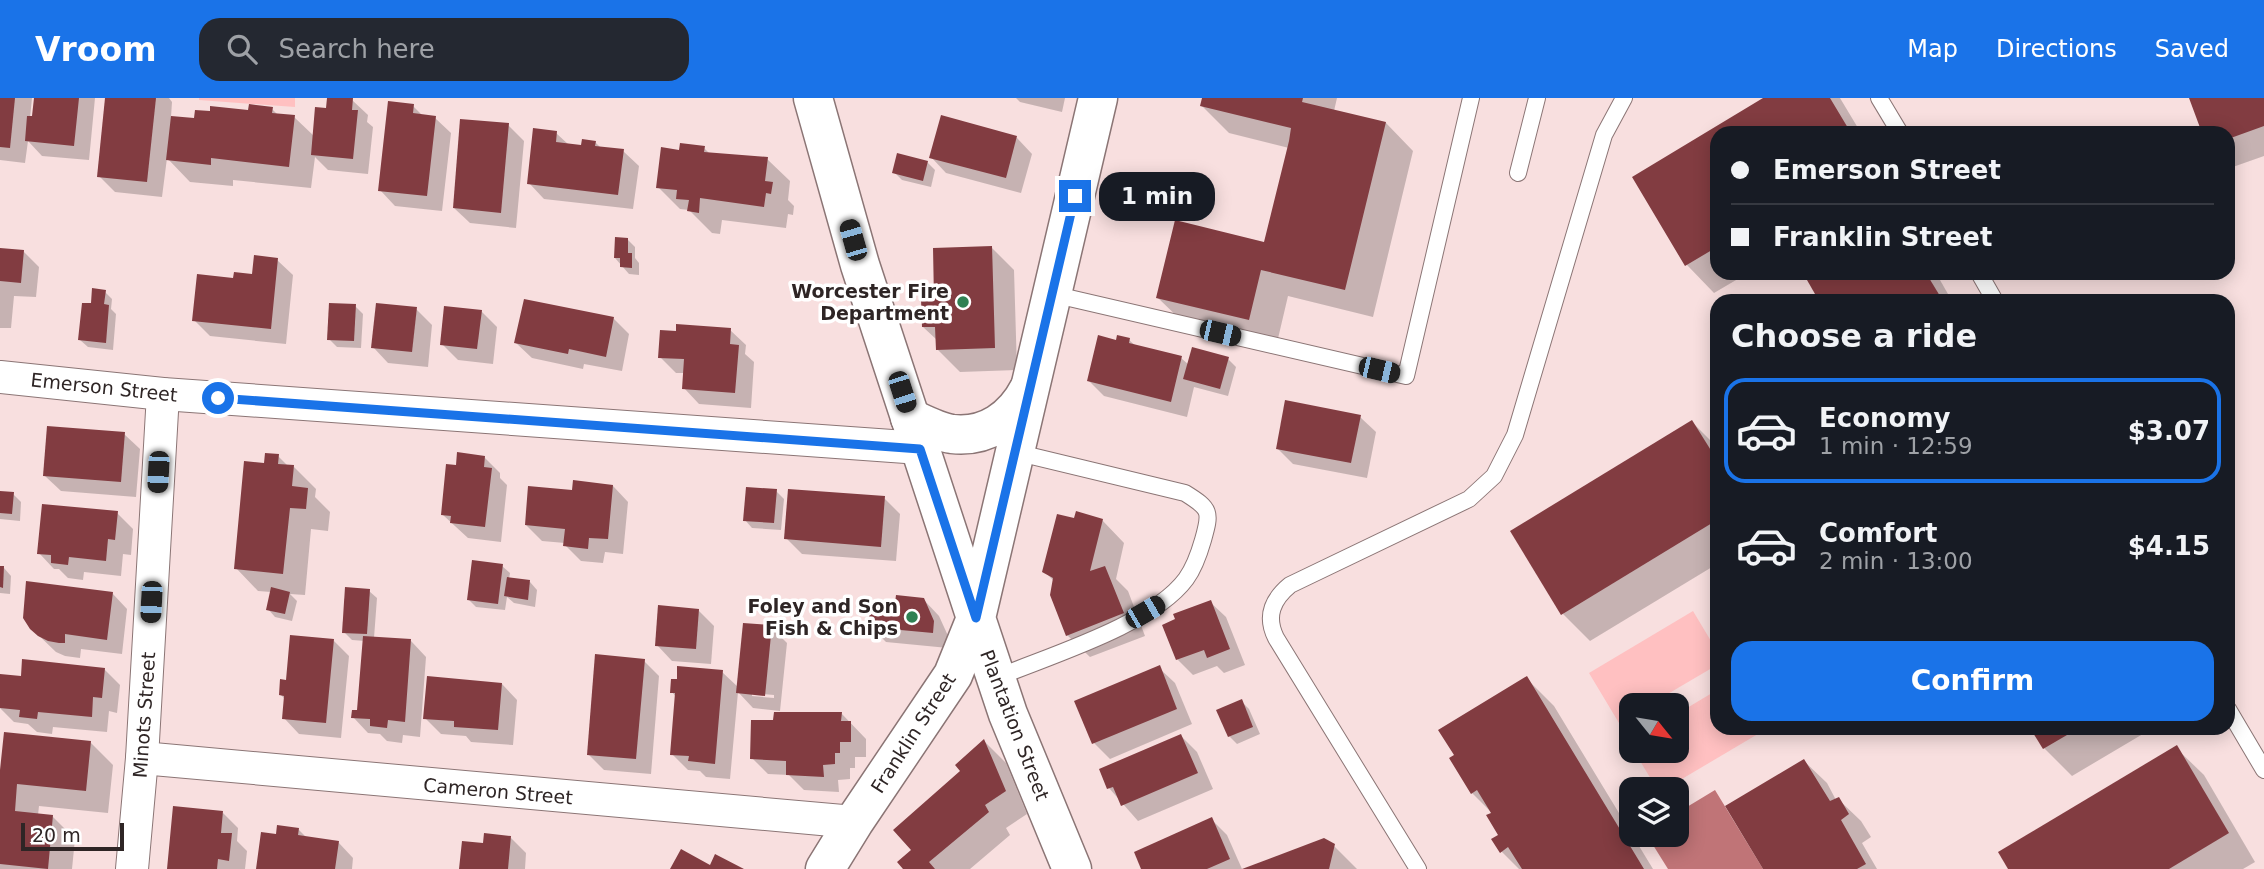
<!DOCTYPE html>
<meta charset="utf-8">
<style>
:root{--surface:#171b24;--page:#242831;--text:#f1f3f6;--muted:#9ea1a6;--line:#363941;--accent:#1a73e8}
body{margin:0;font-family:"DejaVu Sans",sans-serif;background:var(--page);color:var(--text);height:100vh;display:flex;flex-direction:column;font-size:26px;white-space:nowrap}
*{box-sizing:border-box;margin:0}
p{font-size:23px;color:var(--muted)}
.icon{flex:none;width:38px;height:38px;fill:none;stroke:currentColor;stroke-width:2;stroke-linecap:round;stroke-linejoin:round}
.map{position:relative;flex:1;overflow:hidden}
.sheet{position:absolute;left:1710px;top:196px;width:525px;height:441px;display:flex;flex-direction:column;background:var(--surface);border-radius:21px;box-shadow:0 4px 18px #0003}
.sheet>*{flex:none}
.top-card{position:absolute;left:1710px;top:28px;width:525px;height:154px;border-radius:21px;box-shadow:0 4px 18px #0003;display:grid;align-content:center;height:154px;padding:0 21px;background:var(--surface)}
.needle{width:46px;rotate:120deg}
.controls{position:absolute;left:1619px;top:595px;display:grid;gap:14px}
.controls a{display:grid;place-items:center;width:70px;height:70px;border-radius:14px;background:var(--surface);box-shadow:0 4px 18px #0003;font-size:35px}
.scale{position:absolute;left:21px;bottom:18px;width:103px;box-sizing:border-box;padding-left:7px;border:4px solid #2e2525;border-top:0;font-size:19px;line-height:24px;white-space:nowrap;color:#2e2525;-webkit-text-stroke:5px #fff;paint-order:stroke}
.end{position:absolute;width:32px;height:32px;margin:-16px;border:9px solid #1a73e8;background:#fff;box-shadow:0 0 0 4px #fff}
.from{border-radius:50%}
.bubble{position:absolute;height:49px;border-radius:21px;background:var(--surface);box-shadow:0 4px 18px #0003;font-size:23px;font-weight:600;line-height:49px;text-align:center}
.car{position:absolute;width:21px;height:42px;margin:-21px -10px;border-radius:9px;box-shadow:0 0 5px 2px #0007;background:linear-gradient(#222 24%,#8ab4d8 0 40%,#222 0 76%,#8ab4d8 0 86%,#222 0)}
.top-card b{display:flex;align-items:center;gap:24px;height:66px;font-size:26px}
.top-card b+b{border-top:2px solid var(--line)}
.top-card i{width:18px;height:18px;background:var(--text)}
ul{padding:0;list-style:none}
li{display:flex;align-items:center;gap:21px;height:105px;margin:0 14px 10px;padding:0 7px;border:4px solid transparent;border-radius:21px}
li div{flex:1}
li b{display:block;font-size:26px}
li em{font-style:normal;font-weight:600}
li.on{border-color:var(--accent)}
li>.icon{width:63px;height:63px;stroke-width:1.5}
h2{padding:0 21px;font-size:32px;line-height:84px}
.action{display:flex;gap:14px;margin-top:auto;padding:14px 21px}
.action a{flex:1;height:80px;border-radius:21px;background:var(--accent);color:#fff;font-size:28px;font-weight:600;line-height:80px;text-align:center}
header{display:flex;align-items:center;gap:42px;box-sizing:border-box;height:98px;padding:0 35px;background:var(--accent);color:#fff}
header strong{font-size:33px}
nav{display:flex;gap:38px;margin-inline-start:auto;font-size:24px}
.search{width:490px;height:63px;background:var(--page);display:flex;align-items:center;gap:18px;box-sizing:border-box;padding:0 24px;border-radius:21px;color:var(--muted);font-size:26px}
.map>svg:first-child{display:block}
</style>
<header>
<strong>Vroom</strong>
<div class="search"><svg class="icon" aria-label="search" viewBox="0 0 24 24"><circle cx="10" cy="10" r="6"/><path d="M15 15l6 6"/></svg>Search here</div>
<nav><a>Map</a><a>Directions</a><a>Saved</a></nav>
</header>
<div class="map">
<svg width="2264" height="771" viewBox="0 0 2264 771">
<rect width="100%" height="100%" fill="#f8dfdf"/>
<g fill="#ffc0c1">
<path d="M199,0H295V9L199,2Z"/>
<path d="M1693,513L1717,553V567L1649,607H1631V618L1619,625L1589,575Z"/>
<path d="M1717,592V630H1761L1763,633L1665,691H1657L1634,653H1676L1677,616Z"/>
</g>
<path fill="#c07477" d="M1715,692L1763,771H1668L1653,747L1669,737H1676L1677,715Z"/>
<g fill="#0003" fill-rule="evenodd">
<path d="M0,0H32L30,20H34L36,0H95L89,62L42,58L28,43L25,65L0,62Z"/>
<path d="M107,0H169L172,4L171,19L196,22L272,11L278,17L294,19L314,38L328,12L329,0L352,2L368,17L367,24L373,29L368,76L328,72L315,59L311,90L233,82V88L190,84L167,60L162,99L115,94L99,78Z"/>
<path d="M1016,0H1065L1062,14L1020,4Z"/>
<path d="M1203,0H1337L1334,13L1386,25L1413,53L1373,219L1288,198L1276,249L1186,227L1158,200L1265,146L1289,50L1229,35L1202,8Z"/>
<path d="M1766,0H1840L1861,35H1717V175H1748L1714,195L1687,167L1634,80Z"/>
<path d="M2191,0H2264V58L2230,70L2228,68V35H2203Z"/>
<path d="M413,8L423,18L435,20L451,35L442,113L395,108L380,92Z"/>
<path d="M942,20L1017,40L1032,56L1021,95L946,75L931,59Z"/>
<path d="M508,27L524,43L516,130L470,125L454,110Z"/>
<path d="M556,35L569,47L583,49L595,44L601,50L623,53L639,68L633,111L544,101L529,85Z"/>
<path d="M704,50L710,56L767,61L790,83L788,102L794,108L793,117L788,116L786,130L722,122L720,136L712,135L689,112L680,111L658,89L680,53Z"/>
<path d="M927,64L935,72L931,89L902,82L894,74Z"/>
<path d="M627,141L635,149V160L639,165V177L629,176L615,160Z"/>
<path d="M992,150L1014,172L1017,272L960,274L937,251V242L923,229L936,203Z"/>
<path d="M0,151L23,153L39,169L36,199L14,198L11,230H0Z"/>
<path d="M277,162L293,177L286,246L210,238L194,222L235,182L254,178Z"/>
<path d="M1805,175H1936L1952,203H1821Z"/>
<path d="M105,194L112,201L111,211L116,216L113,252L88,249L80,242L92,207Z"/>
<path d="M355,208L363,216L361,250L337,249L329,241Z"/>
<path d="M416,211L432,227L428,269L388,265L373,249Z"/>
<path d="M481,213L497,229L493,266L458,262L442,246Z"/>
<path d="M613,220L629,236L622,273L584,266L583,271L532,260L516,245Z"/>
<path d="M730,232L746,247L745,256L754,264L751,310L699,306L684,290L685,275H676L660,259L677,235Z"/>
<path d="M1129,242L1137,249L1181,260L1189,267L1228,261L1236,269L1228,298L1194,289L1187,319L1104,298L1088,282L1117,244Z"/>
<path d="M1360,319L1376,334L1367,380L1293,366L1278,351Z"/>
<path d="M1692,324L1717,349V466L1590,543L1563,516Z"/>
<path d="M124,336L140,351L136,399L61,393L45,378Z"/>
<path d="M278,358L288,368H293L316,391L315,399L330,414L328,433L311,431L305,497L290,496L297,503L292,523L275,519L268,511L271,494L258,493L236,470L266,367Z"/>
<path d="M484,359L500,375V380L507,387L501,444L468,440L443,417L457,369Z"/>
<path d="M613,388L628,404L623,456L605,454L603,465L581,463L565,447V445L542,443L526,427L573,394Z"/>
<path d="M776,393L784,401L781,432L752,430L745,422Z"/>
<path d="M0,395L13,396L21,404L20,423L0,421Z"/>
<path d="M884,400L900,416L896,463L802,456L786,440Z"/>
<path d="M117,415L133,431L131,457L123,456L121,478L84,474L83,482L68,480L59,471H54L39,455Z"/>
<path d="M1102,422L1124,445L1116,481L1128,493L1145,538L1090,559L1067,537L1054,483L1044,473L1075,423Z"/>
<path d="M502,468L510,475L509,481L530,484L537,492L535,509L514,505L507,499L505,512L476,509L468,501Z"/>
<path d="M0,470H4L11,478L10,496L0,495Z"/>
<path d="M369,493L377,500L374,540L411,543L426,559L420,639L403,637L402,645L387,643L380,636L368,635L353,619L359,614L365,543L352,542L344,534Z"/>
<path d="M112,495L127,511L122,556L81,551L80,560L65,558L56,554L31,530Z"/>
<path d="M923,501L939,518L949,540L948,550L886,544L870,528Z"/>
<path d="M1210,504L1226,519L1245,567L1224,575L1217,568L1193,577L1177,561Z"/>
<path d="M698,512L714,528L711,566L672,563L657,547Z"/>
<path d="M771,529L787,545L780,613L753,610L738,594L730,681L706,679L700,673L688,672L672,656L677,600L672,594L722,574L738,589ZM752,595L774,597V600L752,598Z"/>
<path d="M334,543L349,558L341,640L299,636L284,620L286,602L281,597L288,583Z"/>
<path d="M644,563L659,578L651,676L604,672L589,657Z"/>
<path d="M1159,570L1175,585L1192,626L1110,661L1094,645Z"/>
<path d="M104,571L120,587L117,615L109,613L107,634L53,629L52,636L37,634L28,626L14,624L0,610V591L22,580Z"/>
<path d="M1526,580L1554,608L1653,771H1519L1501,753V738L1493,716L1472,695Z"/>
<path d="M502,586L517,602L513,647L471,644L466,638L441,636L425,620Z"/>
<path d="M1241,603L1249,611L1260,636L1237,646L1229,638Z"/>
<path d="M841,615L866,641V659H855V670H850V681L838,682L839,694L804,692L789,677L768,676L752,660Z"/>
<path d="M2032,630H2153L2072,678L2044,650Z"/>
<path d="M1181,638L1197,654L1213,691L1138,723L1109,690Z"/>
<path d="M984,643L1006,665L1027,716L1006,730L1010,737L970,771H905L913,752Z"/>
<path d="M90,644L113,667L108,715L39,708L38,717L52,718L75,741L72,771H0V690Z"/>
<path d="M2176,650L2204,677L2255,764L2243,771H2010Z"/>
<path d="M1804,663L1827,685L1836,702L1838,701L1861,723L1871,739L1862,745L1877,771H1765Z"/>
<path d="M223,715L238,730L237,743L247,753L245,771H169Z"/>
<path d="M1211,721L1227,737L1242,771H1143Z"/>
<path d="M298,731L307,740L338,744L353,760L352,771H258L277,738Z"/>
<path d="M511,740L526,755L525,771H461Z"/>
<path d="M1334,748L1357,771H1246Z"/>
</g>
<g fill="#823c41">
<path d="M0,0H15L10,50L0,49Z"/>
<path d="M34,0H79L74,48L25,43L27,18H32Z"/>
<path d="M105,0H156L147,84L97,79Z"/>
<path d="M327,0H353L352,12H358L353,61L311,57L315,9L326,10Z"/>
<path d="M1202,0H1303L1302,4L1386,24L1345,192L1261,172L1249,222L1156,200L1175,122L1264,144L1289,43L1291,30L1200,8Z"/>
<path d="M1763,0H1830L1851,35H1717V149L1685,168L1632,79Z"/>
<path d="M2189,0H2264V28L2228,41V35H2202Z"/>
<path d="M388,3L414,6L413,15L436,18L427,98L378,93Z"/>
<path d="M249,6L273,9L272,15L295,17L289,69L211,60V67L166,62L171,18L194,20L195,12L210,13V8L248,12Z"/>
<path d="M941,17L1017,38L1006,80L929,60Z"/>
<path d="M460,21L509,25L501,115L453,110Z"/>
<path d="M533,30L557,33L556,44L581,47L582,41L596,43L595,48L624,51L618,97L527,86Z"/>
<path d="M680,45L705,48L704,54L768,59L765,83L773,84L771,96L766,95L764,109L700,100L699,115L687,113L689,102L676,101L677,92L656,90L661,49L679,52Z"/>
<path d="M897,55L928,63L923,83L892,75Z"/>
<path d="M615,139L628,140V155H632V170L620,169V160H614Z"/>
<path d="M992,148L995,250L936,252L935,229H922L921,201H934L933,150Z"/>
<path d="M0,150L24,152L21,185L0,183Z"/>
<path d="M254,157L278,160L271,231L192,223L197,176L233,180L234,174L252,176Z"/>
<path d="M1803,175H1926L1943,203H1819Z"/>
<path d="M92,190L106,192L104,206L109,207L106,245L78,242L82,205H91Z"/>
<path d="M524,201L614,219L606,259L569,251L568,256L514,245Z"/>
<path d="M329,205L356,206L354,243L327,242Z"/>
<path d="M376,205L417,209L412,254L371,250Z"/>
<path d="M444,208L482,212L477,251L440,247Z"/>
<path d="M676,226L731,230L730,246L739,247L735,295L682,291L684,261L658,260L660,232L676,233Z"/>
<path d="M1098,237L1116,242L1117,237L1130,240L1129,245L1182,258L1171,304L1087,283Z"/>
<path d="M1192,249L1229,259L1220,291L1183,281Z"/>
<path d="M1285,302L1361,317L1351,365L1276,351Z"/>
<path d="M1692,322L1717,362V422L1561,517L1510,433Z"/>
<path d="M47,328L125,334L121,384L43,378Z"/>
<path d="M457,354L485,358L484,369L492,370L485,429L450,425L451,418L441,417L446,366L456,367Z"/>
<path d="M265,355L279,356L278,366L294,367L292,388L308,390L306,411L290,410L283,476L234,471L244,363L264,365Z"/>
<path d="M573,382L613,387L608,441L589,440L588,451L563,448L565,431L525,427L528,388L572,392Z"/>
<path d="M746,389L777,391L774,425L743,423Z"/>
<path d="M788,391L885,398L881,449L784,441Z"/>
<path d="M0,393L14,394L12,416L0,415Z"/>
<path d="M42,406L118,413L115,442L108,441L106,463L69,459L68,467L51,465V457L37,456Z"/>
<path d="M1076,413L1103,421L1090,473L1105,468L1124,515L1066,538L1050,497L1053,480L1042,474L1057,416L1074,420Z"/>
<path d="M472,462L503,466L498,506L467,502Z"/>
<path d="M0,468H4L3,490L0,489Z"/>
<path d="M507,479L530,482L528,502L504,498Z"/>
<path d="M26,483L113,494L107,542L65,536V545H59L48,543L38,538L30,531L23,520Z"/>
<path d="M271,489L290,494L285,516L266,512Z"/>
<path d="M345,489L370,491L367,536L342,535Z"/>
<path d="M896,497L924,500L934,523L933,535L868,529L870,510L894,513Z"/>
<path d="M1211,502L1230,551L1207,560L1204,552L1176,562L1162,527L1175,521L1173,516Z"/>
<path d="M658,507L699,511L696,551L655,548Z"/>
<path d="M743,525L772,527L765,598L736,595Z"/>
<path d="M290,537L334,541L326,625L282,621L284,598L279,597L280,581L286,582Z"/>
<path d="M363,538L411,541L405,624L388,622L387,630L370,628V621L351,620L352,612H357Z"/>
<path d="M595,556L645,561L636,661L587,657Z"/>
<path d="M22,561L105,570L102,600L93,599L92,619L38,614L37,621L19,619L20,612L0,610V576L21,578Z"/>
<path d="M1160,567L1177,611L1092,646L1074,603Z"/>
<path d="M677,568L723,572L715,666L688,663L689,658L670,657L675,595H670L671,581H677Z"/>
<path d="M427,578L502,585L498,632L454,629V623L423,621Z"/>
<path d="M1527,578L1644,771H1522L1508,749L1500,755L1491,741L1498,737L1486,717L1491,715L1477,692L1471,696L1449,660L1454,657L1438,632Z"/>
<path d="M1242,601L1253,629L1228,639L1216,612Z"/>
<path d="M774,614H842L841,623H851V644H840V655H835V666L823,667L824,679L786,677V663L750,661L751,622H773Z"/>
<path d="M2030,630H2079L2043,651Z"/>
<path d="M4,634L91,643L86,693L17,686L15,713L53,717L48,771L0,766V672Z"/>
<path d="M1181,636L1198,675L1121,708L1113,689L1107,691L1099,671Z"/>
<path d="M984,641L1006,693L985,707L989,714L929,764L935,771H903L897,764L911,752L893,732L960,673L955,667Z"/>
<path d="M2177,647L2229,735L2169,771H2008L1998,754Z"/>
<path d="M1804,661L1830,703L1839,699L1849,716L1841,722L1866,766L1857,771H1763L1725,708Z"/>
<path d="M173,708L223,713L221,735H232L229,763L218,761L217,771H167Z"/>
<path d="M1212,719L1230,761L1207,771H1141L1134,754Z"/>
<path d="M277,727L299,730L298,737L339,743L335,771H256L261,734L276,736Z"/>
<path d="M484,735L511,738L508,771H459L462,743L483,745Z"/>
<path d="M1324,740L1335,746L1329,771H1242Z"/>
<path d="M681,751L710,767L715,756L744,771H670Z"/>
</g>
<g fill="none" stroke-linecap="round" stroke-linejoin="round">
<g stroke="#8b7575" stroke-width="18">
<g id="service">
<path d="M1879,0L1900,35"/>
<path d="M1518,75L1537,0"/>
<path d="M1979,175L1995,203"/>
<path d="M1052,196L1406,278L1471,0"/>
<path d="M996,580C1048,558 1152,527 1186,481C1194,470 1199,456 1203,442C1211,414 1211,411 1185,395L1015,354"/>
<path d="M2228,611L2264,672"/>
<path d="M1418,771L1276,540C1265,518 1273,501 1290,487L1469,401L1494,378L1515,337L1604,37L1624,0"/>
</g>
</g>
<g stroke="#8b7575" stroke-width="34">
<g id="minor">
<path d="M0,279L163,296L920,350"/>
<path d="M142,660L854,724"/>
<path d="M132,771L142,660L163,296"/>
</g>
</g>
<g stroke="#8b7575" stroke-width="41">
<path id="tertiary" d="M813,0L860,167L976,520L953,577L854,724L825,771"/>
</g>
<g stroke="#8b7575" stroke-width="41">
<g id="secondary">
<path d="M910,320C923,326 938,334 952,336C987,340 1014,320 1029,291"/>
<path d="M1072,771L1008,616L976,520L1098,0"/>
</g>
</g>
<use href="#service" stroke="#fff" stroke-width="16"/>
<use href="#minor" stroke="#fff" stroke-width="32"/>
<use href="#tertiary" stroke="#fff" stroke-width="38"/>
<use href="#secondary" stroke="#fff" stroke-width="38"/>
</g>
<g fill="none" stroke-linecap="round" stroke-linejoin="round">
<path stroke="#1a73e8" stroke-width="9" d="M218,300L920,351L976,520L1075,98"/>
</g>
<g fill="#2f8153" stroke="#fff" stroke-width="2.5">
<circle cx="963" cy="204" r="7"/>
<circle cx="912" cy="519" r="7"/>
</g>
<g text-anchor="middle" stroke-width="7" stroke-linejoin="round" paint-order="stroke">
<g font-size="19" font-weight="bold" fill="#2e2525" stroke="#fff" text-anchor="end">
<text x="949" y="200">Worcester Fire<tspan x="949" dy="22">Department</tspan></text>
<text x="898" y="515">Foley and Son<tspan x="898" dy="22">Fish &amp; Chips</tspan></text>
</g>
<g font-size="19" fill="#2e2525" stroke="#fff">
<text transform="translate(104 289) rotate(6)" y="7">Emerson Street</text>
<text transform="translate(144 617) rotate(-86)" y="7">Minots Street</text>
<text transform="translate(1015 627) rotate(69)" y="7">Plantation Street</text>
<text transform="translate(913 635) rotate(-57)" y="7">Franklin Street</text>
<text transform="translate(498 693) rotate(5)" y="7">Cameron Street</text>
</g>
</g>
</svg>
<div class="controls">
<a><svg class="needle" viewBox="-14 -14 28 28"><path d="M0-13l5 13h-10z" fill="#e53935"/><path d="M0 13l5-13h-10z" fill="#9ea1a6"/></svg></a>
<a><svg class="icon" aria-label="layers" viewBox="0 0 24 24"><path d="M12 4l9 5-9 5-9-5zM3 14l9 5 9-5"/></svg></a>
</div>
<div class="scale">20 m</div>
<i class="end from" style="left:218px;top:300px"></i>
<i class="end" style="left:1075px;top:98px"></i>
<div class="bubble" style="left:1099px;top:74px;width:116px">1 min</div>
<i class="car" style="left:853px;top:142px;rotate:344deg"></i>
<i class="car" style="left:1220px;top:235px;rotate:103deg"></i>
<i class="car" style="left:1379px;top:272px;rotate:103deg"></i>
<i class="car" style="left:902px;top:294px;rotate:162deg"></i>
<i class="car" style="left:158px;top:374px;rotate:183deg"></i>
<i class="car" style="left:151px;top:504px;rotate:183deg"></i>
<i class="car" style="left:1145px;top:514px;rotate:60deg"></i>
<div class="top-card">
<b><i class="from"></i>Emerson Street</b>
<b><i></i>Franklin Street</b>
</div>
<section class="sheet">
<h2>Choose a ride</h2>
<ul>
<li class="on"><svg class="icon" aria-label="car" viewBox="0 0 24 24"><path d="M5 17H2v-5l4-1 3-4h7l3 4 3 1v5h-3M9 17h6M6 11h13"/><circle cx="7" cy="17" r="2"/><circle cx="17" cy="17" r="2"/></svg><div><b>Economy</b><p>1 min · 12:59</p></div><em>$3.07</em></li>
<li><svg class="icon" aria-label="car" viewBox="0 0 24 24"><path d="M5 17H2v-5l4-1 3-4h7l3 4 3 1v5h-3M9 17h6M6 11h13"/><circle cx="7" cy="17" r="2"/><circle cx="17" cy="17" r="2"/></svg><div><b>Comfort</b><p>2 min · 13:00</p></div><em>$4.15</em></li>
</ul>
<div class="action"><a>Confirm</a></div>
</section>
</div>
